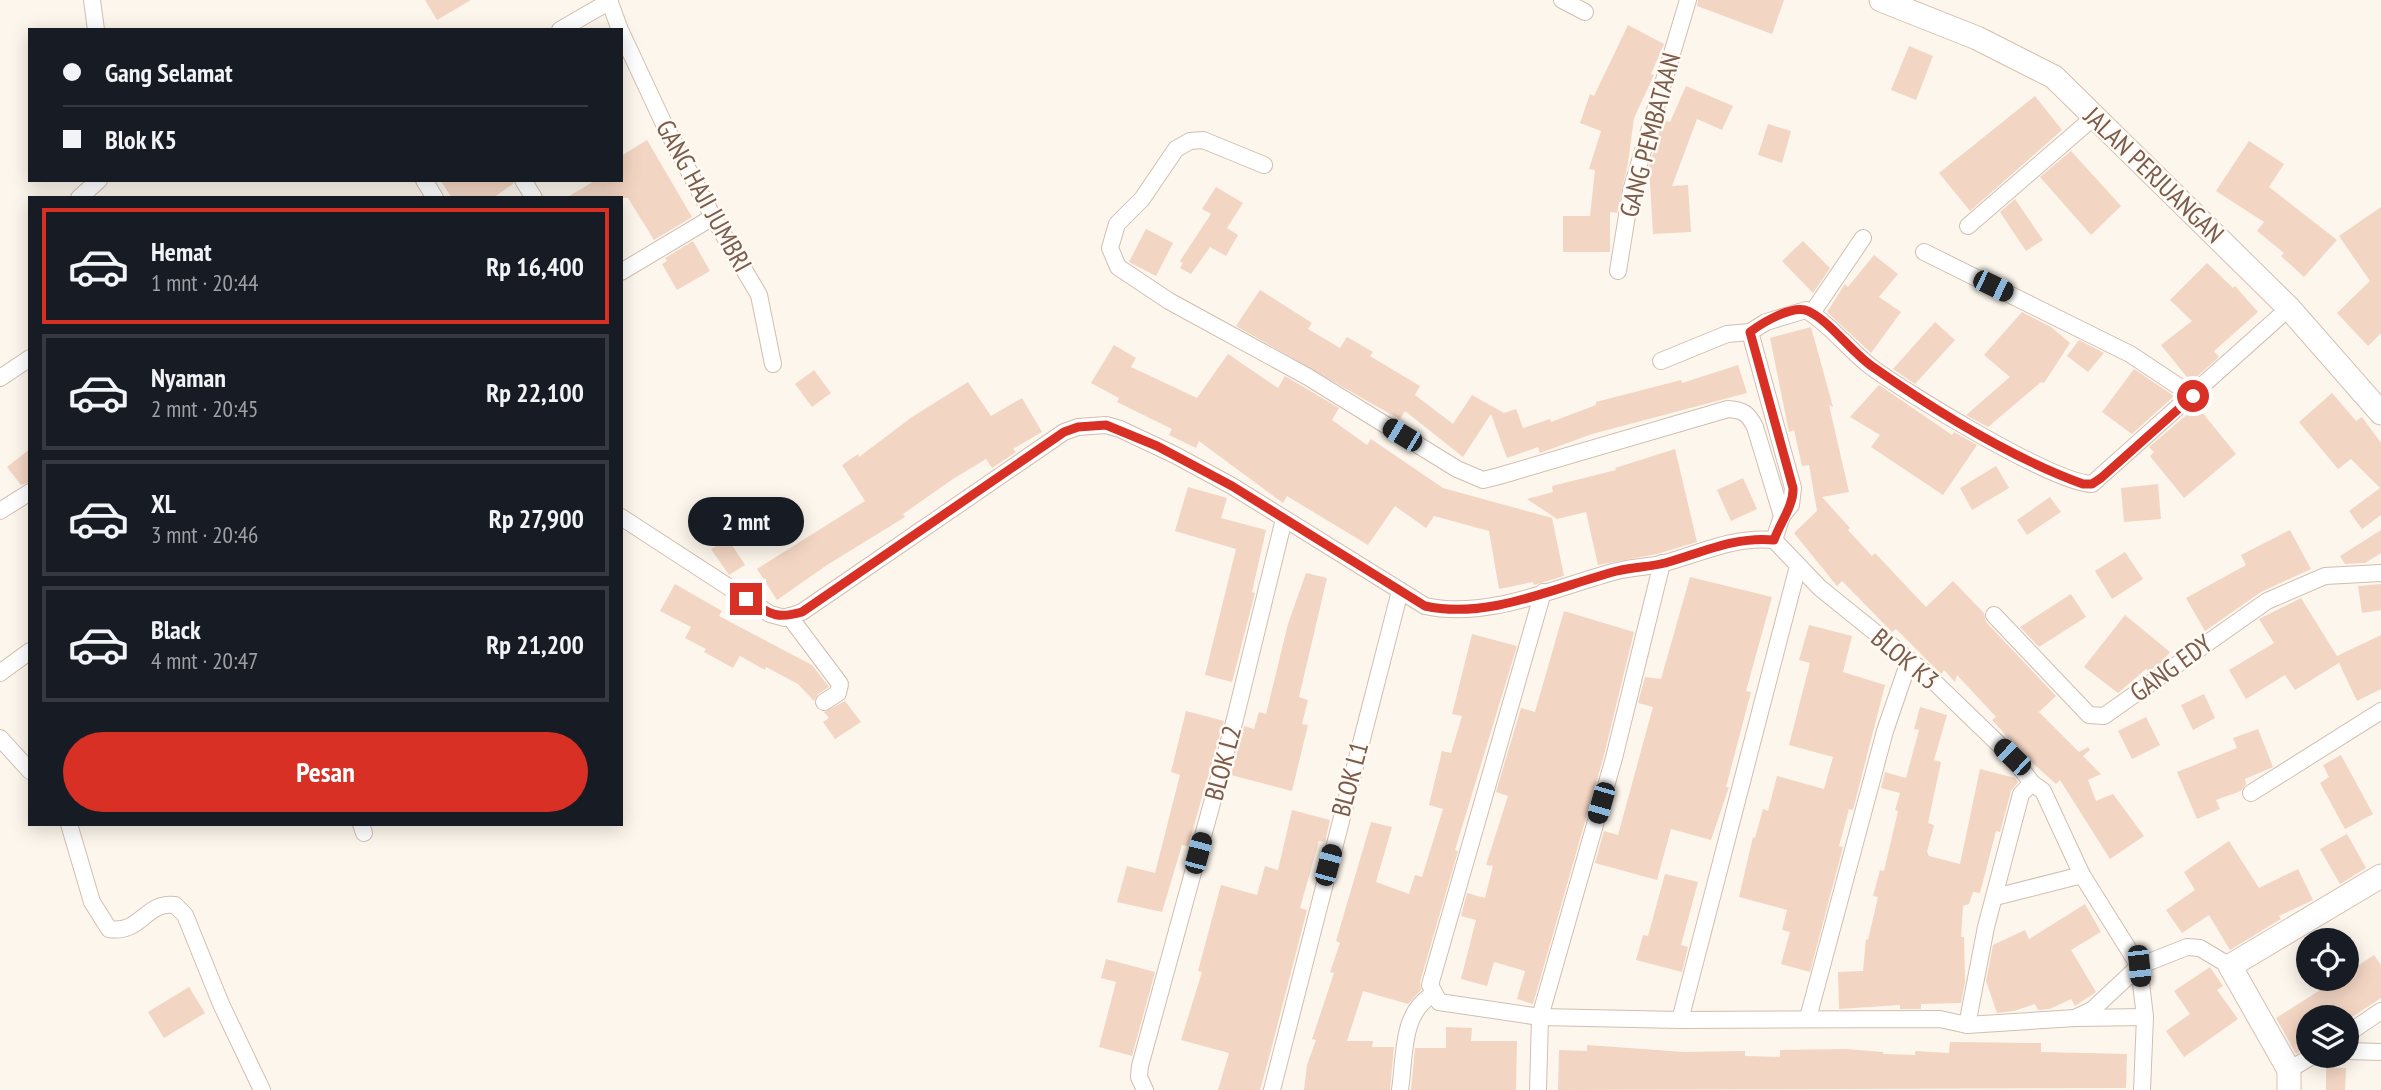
<!DOCTYPE html>
<html lang="id">
<meta charset="utf-8">
<style>
:root{--surface:#171b24;--page:#242831;--text:#f1f3f6;--muted:#9ea1a6;--line:#363941;--accent:#d93025}
body{margin:0;font-family:"PT Sans Narrow",sans-serif;background:var(--page);color:var(--text);height:100vh;display:flex;flex-direction:column;font-size:26px;white-space:nowrap}
*{box-sizing:border-box;margin:0}
p{font-size:23px;color:var(--muted)}
.icon{flex:none;width:38px;height:38px;fill:none;stroke:currentColor;stroke-width:2;stroke-linecap:round;stroke-linejoin:round}
.map{position:relative;flex:1;overflow:hidden}
.drawer{position:absolute;left:28px;top:196px;width:595px;height:630px;display:flex;flex-direction:column;background:var(--surface);border-radius:0px;box-shadow:0 4px 18px #0003}
.drawer>*{flex:none}
.top-card{position:absolute;left:28px;top:28px;width:595px;height:154px;border-radius:0px;box-shadow:0 4px 18px #0003;display:grid;align-content:center;height:154px;padding:0 35px;background:var(--surface)}
.buttons{position:absolute;left:2296px;top:928px;display:grid;gap:14px}
.buttons a{display:grid;place-items:center;width:63px;height:63px;border-radius:50%;background:var(--surface);box-shadow:0 4px 18px #0003;font-size:35px}
.end{position:absolute;width:32px;height:32px;margin:-16px;border:9px solid #d93025;background:#fff;box-shadow:0 0 0 4px #fff}
.from{border-radius:50%}
.bubble{position:absolute;height:49px;border-radius:24px;background:var(--surface);box-shadow:0 4px 18px #0003;font-size:23px;font-weight:700;line-height:49px;text-align:center}
.car{position:absolute;width:21px;height:42px;margin:-21px -10px;border-radius:9px;box-shadow:0 0 5px 2px #0007;background:linear-gradient(#222 24%,#8ab4d8 0 40%,#222 0 76%,#8ab4d8 0 86%,#222 0)}
.top-card b{display:flex;align-items:center;gap:24px;height:66px;font-size:26px}
.top-card b+b{border-top:2px solid var(--line)}
.top-card i{width:18px;height:18px;background:var(--text)}
ul{padding:12px 0 0;list-style:none}
li{display:flex;align-items:center;gap:21px;height:116px;margin:0 14px 10px;padding:0 21px;border:4px solid var(--line);border-radius:0px}
li div{flex:1}
li b{display:block;font-size:26px}
li em{font-style:normal;font-weight:700}
li.active{border-color:var(--accent)}
li>.icon{width:63px;height:63px;stroke-width:1.5}
.action{display:flex;gap:14px;margin-top:auto;padding:14px 35px}
.action a{flex:1;height:80px;border-radius:42px;background:var(--accent);color:#fff;font-size:28px;font-weight:700;line-height:80px;text-align:center}
.map>svg:first-child{display:block}
</style>
<div class="map">
<svg width="2381" height="1090" viewBox="0 0 2381 1090">
<rect width="100%" height="100%" fill="#fdf6ec"/>
<g fill="#f3d5c3">
<path d="M425,0H471L437,20Z"/>
<path d="M1698,0H1784L1772,34L1697,6Z"/>
<path d="M1628,25L1664,44L1651,74L1654,75L1634,118L1628,163L1617,213L1610,212V252H1563V216H1590L1595,170L1589,169L1601,131L1580,123L1590,94L1594,96Z"/>
<path d="M1909,46L1933,56L1916,100L1891,90Z"/>
<path d="M1686,86L1733,106L1722,130L1697,119L1672,186L1688,185L1691,232L1653,234L1649,166L1663,120L1670,122Z"/>
<path d="M2035,96L2062,130L1970,211L1939,173Z"/>
<path d="M1768,124L1791,131L1782,163L1758,155Z"/>
<path d="M647,140L692,217L654,240L628,198H566L596,180H621V156Z"/>
<path d="M2249,141L2284,164L2269,187L2337,240L2304,277L2281,256L2284,253L2257,231L2264,222L2216,191Z"/>
<path d="M2071,151L2121,206L2091,235L2040,177Z"/>
<path d="M440,180H513V184L493,198H452Z"/>
<path d="M1216,187L1243,203L1227,228L1238,235L1226,256L1210,247L1191,274L1180,268L1183,263L1180,261L1211,214L1202,209Z"/>
<path d="M2015,199L2043,240L2026,251L2000,212Z"/>
<path d="M2381,207V333L2368,346L2337,313L2370,281L2339,236Z"/>
<path d="M1146,229L1173,243L1156,276L1129,262Z"/>
<path d="M693,241L710,271L677,290L662,264L667,261L665,258Z"/>
<path d="M1803,241L1830,268L1813,293L1782,261Z"/>
<path d="M1874,255L1898,274L1879,297L1901,312L1871,353L1827,312L1845,284L1848,287Z"/>
<path d="M2207,263L2233,288L2235,286L2258,312L2214,351L2219,357L2191,382L2161,345L2192,321L2170,300Z"/>
<path d="M1260,290L1312,323L1308,329L1340,348L1347,337L1373,352L1370,356L1420,386L1415,395L1453,424L1472,395L1504,413L1516,409L1523,428L1550,419L1551,422L1596,405V402L1681,380L1682,383L1738,365L1747,393L1592,434L1540,453L1538,447L1507,458L1491,414L1463,457L1405,411L1400,419L1376,406L1236,326Z"/>
<path d="M2022,312L2051,327L2070,343L2044,383L2041,382L1988,427L1966,415L2010,377L1984,355Z"/>
<path d="M1935,322L1955,340L1915,384L1893,369Z"/>
<path d="M1811,327L1833,407L1829,405L1849,492L1822,497L1850,528L1848,530L1872,556L1875,553L1926,607L1953,581L1984,613L1986,622L2056,696L2039,712L2079,752L2088,747L2090,750L2083,756L2101,774L2088,780L2096,801L2113,794L2144,836L2110,859L2060,780L2056,784L2026,757L1992,720L1996,717L1957,675L1955,682L1944,670L1941,674L1896,629L1892,632L1842,581L1837,586L1794,533L1817,511L1809,465L1802,466L1794,430L1789,432L1770,338Z"/>
<path d="M2079,340L2104,353L2088,372L2067,356Z"/>
<path d="M1114,345L1136,358L1131,367L1197,398L1228,354L1278,388L1285,376L1339,408L1332,420L1367,445L1371,439L1443,488L1552,518L1564,576L1534,585L1533,582L1499,589L1489,531L1434,516L1426,528L1395,506L1368,545L1287,496L1283,503L1199,441L1196,448L1169,435L1172,429L1117,402L1119,398L1091,383Z"/>
<path d="M2134,369L2174,396L2132,434L2102,412Z"/>
<path d="M814,370L831,393L812,407L795,384Z"/>
<path d="M968,382L991,416L1022,398L1042,432L1013,449L1016,452L992,468L986,459L953,479L903,514L905,517L827,565L777,600L757,569L865,501L842,465L858,454L859,457L912,417Z"/>
<path d="M1879,385L1952,435L1954,432L1977,445L1943,495L1871,447L1880,435L1850,417Z"/>
<path d="M2332,393L2356,421L2362,417L2381,443V515L2362,529L2349,511L2380,488L2351,459L2338,469L2299,422Z"/>
<path d="M2197,406L2236,454L2184,498L2150,456L2154,452L2149,447Z"/>
<path d="M30,449V482L21,485L7,467Z"/>
<path d="M1675,449L1697,542L1657,554L1598,565L1586,512L1557,519L1527,499L1553,492L1552,486L1616,470L1615,468Z"/>
<path d="M1996,466L2009,488L1972,510L1960,488Z"/>
<path d="M1743,478L1757,509L1731,521L1717,490Z"/>
<path d="M2158,484L2161,519L2124,522L2121,488Z"/>
<path d="M1188,487L1227,498L1221,518L1266,530L1252,592L1255,593L1232,682L1205,675L1236,549L1175,531Z"/>
<path d="M2050,497L2061,512L2027,535L2017,520Z"/>
<path d="M2290,530L2311,569L2261,592L2205,631L2186,598L2246,565L2241,555Z"/>
<path d="M2381,530V553L2365,563L2345,564L2340,556Z"/>
<path d="M728,539L745,565L729,575L711,549Z"/>
<path d="M2125,552L2143,579L2112,599L2095,571Z"/>
<path d="M1306,573L1327,578L1299,697L1308,700L1302,724L1308,725L1292,791L1231,775L1244,726L1254,729L1259,712L1266,714L1288,624Z"/>
<path d="M1690,577L1772,597L1746,691L1751,692L1726,787H1729L1711,840L1671,829L1657,880L1595,863L1604,831L1618,835L1653,707L1638,703L1645,677L1661,679Z"/>
<path d="M675,584L722,611L719,616L812,665L829,687L818,694L814,701L798,684L766,667L765,670L740,656L733,668L704,652L706,649L685,638L691,627L660,611Z"/>
<path d="M2381,584V610L2362,613L2358,586Z"/>
<path d="M2071,594L2086,617L2039,647L2020,627Z"/>
<path d="M2301,598L2337,656L2381,635V689L2357,701L2339,663L2295,690L2285,675L2246,699L2229,670L2274,643L2259,619Z"/>
<path d="M1564,611L1634,632L1604,755L1533,1004L1517,999L1525,971L1494,962L1487,986L1461,979L1476,920L1461,916L1467,893L1485,898L1493,866L1486,865L1508,796L1496,792L1521,708L1535,712Z"/>
<path d="M2125,615L2170,652L2161,663L2149,671L2146,669L2118,693L2084,667Z"/>
<path d="M1809,625L1852,636L1843,672L1885,685L1853,810L1849,809L1839,846L1843,847L1810,972L1781,964L1790,932L1782,930L1787,910L1739,897L1753,837L1755,838L1763,809L1768,811L1777,776L1824,789L1833,757L1789,745L1810,663L1799,660Z"/>
<path d="M1472,634L1517,646L1455,850L1458,851L1420,982L1421,990L1408,1004L1363,991L1347,1041H1373L1372,1047H1394L1390,1090H1304L1307,1065L1316,1040L1312,1039L1334,973L1330,972L1340,943L1336,941L1371,822L1392,827L1376,882L1409,894L1415,875L1422,877L1443,809L1429,805L1442,751L1451,753L1462,716L1452,714Z"/>
<path d="M2204,694L2215,718L2193,730L2181,705Z"/>
<path d="M845,701L861,722L835,739L823,722L829,718L824,712Z"/>
<path d="M1920,707L1947,715L1934,760L1941,762L1928,823L1934,825L1927,852L1929,856L1960,864L1980,769L2015,778L2018,782L2011,791L2000,832L1996,831L1980,893L1973,892L1969,904L1963,906L1961,937H1964L1965,982L1961,1003L1921,1004V1009H1900V1005L1839,1009L1838,972L1863,971L1866,939L1868,940L1878,897L1873,896L1880,870L1884,871L1898,811L1895,810L1900,793L1881,788L1885,772L1906,778L1919,730L1914,729Z"/>
<path d="M1186,711L1224,721L1188,846L1182,845L1162,912L1117,902L1127,866L1155,873L1180,775L1171,772Z"/>
<path d="M2146,717L2160,745L2132,759L2118,731Z"/>
<path d="M2258,729L2273,767L2245,779L2246,784L2241,791L2216,800L2220,809L2197,819L2177,772L2237,748L2233,738Z"/>
<path d="M2341,755L2373,814L2345,829L2320,783L2329,777L2323,765Z"/>
<path d="M1292,810L1330,820L1325,842L1319,841L1300,908L1307,910L1271,1050L1260,1090H1218L1229,1053L1181,1040L1202,972L1198,971L1221,885L1257,895L1265,866L1278,870Z"/>
<path d="M2347,834L2366,868L2340,884L2320,849Z"/>
<path d="M2229,841L2259,888L2298,869L2313,900L2279,916L2281,919L2230,950L2209,915L2182,933L2166,910L2195,890L2184,872Z"/>
<path d="M1665,874L1698,882L1681,945L1688,947L1682,972L1636,960L1643,935L1648,936Z"/>
<path d="M2085,904L2101,932L2071,950L2096,992L2075,1006L2071,999L2050,1009L2038,1010L2035,1004L2014,1011L1997,1013L1986,981L1993,945L2025,930L2029,939Z"/>
<path d="M2374,955L2381,965V998L2352,1017H2308V1046L2296,1054L2276,1018L2339,978H2347V973Z"/>
<path d="M1106,959L1155,972L1132,1056L1099,1047L1116,982L1101,978Z"/>
<path d="M2210,967L2223,986L2217,990L2238,1019L2184,1057L2166,1031L2190,1014L2174,991Z"/>
<path d="M189,987L205,1013L164,1038L148,1012Z"/>
<path d="M1446,1027L1472,1028L1471,1041H1517L1516,1090H1411L1415,1048H1446Z"/>
<path d="M1950,1042L2041,1043V1052L2127,1054L2126,1088L1558,1090L1559,1050L1587,1051V1045L1684,1052L1745,1051V1056L1780,1057V1050L1846,1049L1883,1052V1054L1915,1055V1051L1949,1053Z"/>
<path d="M2326,1067L2346,1068L2345,1090H2326Z"/>
</g>
<g fill="none" stroke-linecap="round" stroke-linejoin="round">
<g stroke="#d1beb0" stroke-width="18">
<g id="street">
<path d="M92,0L96,30"/>
<path d="M609,0L620,30"/>
<path d="M1562,0L1585,12"/>
<path d="M560,30L610,1"/>
<path d="M621,32L663,122L713,217L759,295L773,364"/>
<path d="M1264,165L1203,140L1190,141L1176,149L1142,199L1117,224L1110,248L1118,267L1169,301L1308,377L1457,469L1483,480L1499,476L1728,409C1743,410 1748,413 1755,427L1782,516L1774,540"/>
<path d="M424,180L435,198"/>
<path d="M523,180L534,198"/>
<path d="M79,198L99,180"/>
<path d="M1968,226L2094,117"/>
<path d="M1924,252L2130,354L2193,396"/>
<path d="M1618,271L1631,191L1688,0"/>
<path d="M621,272L713,217"/>
<path d="M1812,313L1863,238"/>
<path d="M1661,361L1727,334L1750,332"/>
<path d="M0,378L30,358"/>
<path d="M0,511L30,492"/>
<path d="M1782,516L1791,505L1793,488L1750,332L1766,322L1806,310C1830,324 1848,349 1870,366C1906,393 2053,483 2092,484L2289,308"/>
<path d="M621,517L770,614L785,618L802,612L1064,432L1078,427L1106,425L1120,429L1175,455L1232,486L1425,606C1488,620 1556,587 1617,571C1633,567 1649,567 1665,563C1701,553 1735,536 1774,540"/>
<path d="M1774,540L1820,588L1923,671L2012,757L2032,783L2043,791L2082,875L2139,966L2145,1017L2142,1090"/>
<path d="M1543,592L1430,985L1439,1002L1540,1017L1680,1020L1940,1019L1967,1025L2075,1018L2092,1010L2139,966L2187,947L2200,948L2230,966"/>
<path d="M1994,615L2089,715L2104,716L2267,601L2325,576L2381,573"/>
<path d="M789,616L840,684L838,693L824,702"/>
<path d="M0,673L30,651"/>
<path d="M0,738L30,771"/>
<path d="M2251,793L2381,711"/>
<path d="M69,824L92,902L109,929C142,934 145,901 175,905L185,915L221,1004L262,1090"/>
<path d="M361,824L364,833"/>
<path d="M1995,897L2082,875"/>
<path d="M1808,1018L1885,731L1909,661"/>
<path d="M2078,1018L2145,1017"/>
<path d="M1680,1020L1798,566"/>
<path d="M1967,1025L1986,927L2021,794L2032,783"/>
<path d="M2347,1034L2381,1011"/>
<path d="M2347,1051L2381,1052"/>
<path d="M2289,1070L2314,1055"/>
<path d="M1145,1090L1139,1077L1140,1066L1235,719L1284,519"/>
<path d="M1272,1090L1400,591"/>
<path d="M1400,1090C1405,1057 1401,1013 1432,995"/>
<path d="M1538,1090L1540,1017L1614,758L1662,563"/>
</g>
</g>
<g stroke="#d6c0b0" stroke-width="25">
<g id="secondary">
<path d="M1881,0L1977,38L2054,77L2289,308L2381,413"/>
<path d="M2289,1090V1070L2230,966L2381,876"/>
</g>
</g>
<use href="#street" stroke="#fff" stroke-width="16"/>
<use href="#secondary" stroke="#fff" stroke-width="23"/>
</g>
<g fill="none" stroke-linecap="round" stroke-linejoin="round">
<path stroke="#d93025" stroke-width="9" d="M746,599C769,613 775,620 802,612L1064,432L1078,427L1106,425L1157,446L1232,486L1425,606C1488,620 1556,587 1617,571C1633,567 1649,567 1665,563C1701,553 1735,536 1774,540C1780,523 1794,505 1793,488L1750,332C1762,323 1793,304 1808,311C1830,321 1852,353 1873,367C1937,412 2009,457 2083,484H2092L2101,478L2193,396"/>
</g>
<g text-anchor="middle" stroke-width="5" stroke-linejoin="round" paint-order="stroke">
<g font-size="26" fill="#7a5c4d" stroke="#fffaf3">
<text transform="translate(1650 135) rotate(-75)" y="9">GANG PEMBATAAN</text>
<text transform="translate(2154 175) rotate(44)" y="9">JALAN PERJUANGAN</text>
<text transform="translate(704 196) rotate(61)" y="9">GANG HAJI JUMBRI</text>
<text transform="translate(1905 659) rotate(40)" y="9">BLOK K3</text>
<text transform="translate(2171 668) rotate(-36)" y="9">GANG EDY</text>
<text transform="translate(1223 763) rotate(-75)" y="9">BLOK L2</text>
<text transform="translate(1350 779) rotate(-75)" y="9">BLOK L1</text>
</g>
</g>
</svg>
<div class="buttons">
<a><svg class="icon" aria-label="locate" viewBox="0 0 24 24"><circle cx="12" cy="12" r="6"/><path d="M12 2v4M12 18v4M2 12h4M18 12h4"/></svg></a>
<a><svg class="icon" aria-label="layers" viewBox="0 0 24 24"><path d="M12 4l9 5-9 5-9-5zM3 14l9 5 9-5"/></svg></a>
</div>
<i class="end from" style="left:2193px;top:396px"></i>
<i class="end" style="left:746px;top:599px"></i>
<div class="bubble" style="left:688px;top:497px;width:116px">2 mnt</div>
<i class="car" style="left:1993px;top:286px;rotate:116deg"></i>
<i class="car" style="left:1402px;top:435px;rotate:301deg"></i>
<i class="car" style="left:2012px;top:757px;rotate:314deg"></i>
<i class="car" style="left:1601px;top:803px;rotate:196deg"></i>
<i class="car" style="left:1198px;top:853px;rotate:15deg"></i>
<i class="car" style="left:1328px;top:865px;rotate:15deg"></i>
<i class="car" style="left:2139px;top:966px;rotate:174deg"></i>
<div class="top-card">
<b><i class="from"></i>Gang Selamat</b>
<b><i></i>Blok K5</b>
</div>
<section class="drawer">
<ul>
<li class="active"><svg class="icon" aria-label="car" viewBox="0 0 24 24"><path d="M5 17H2v-5l4-1 3-4h7l3 4 3 1v5h-3M9 17h6M6 11h13"/><circle cx="7" cy="17" r="2"/><circle cx="17" cy="17" r="2"/></svg><div><b>Hemat</b><p>1 mnt · 20:44</p></div><em>Rp 16,400</em></li>
<li><svg class="icon" aria-label="car" viewBox="0 0 24 24"><path d="M5 17H2v-5l4-1 3-4h7l3 4 3 1v5h-3M9 17h6M6 11h13"/><circle cx="7" cy="17" r="2"/><circle cx="17" cy="17" r="2"/></svg><div><b>Nyaman</b><p>2 mnt · 20:45</p></div><em>Rp 22,100</em></li>
<li><svg class="icon" aria-label="car" viewBox="0 0 24 24"><path d="M5 17H2v-5l4-1 3-4h7l3 4 3 1v5h-3M9 17h6M6 11h13"/><circle cx="7" cy="17" r="2"/><circle cx="17" cy="17" r="2"/></svg><div><b>XL</b><p>3 mnt · 20:46</p></div><em>Rp 27,900</em></li>
<li><svg class="icon" aria-label="car" viewBox="0 0 24 24"><path d="M5 17H2v-5l4-1 3-4h7l3 4 3 1v5h-3M9 17h6M6 11h13"/><circle cx="7" cy="17" r="2"/><circle cx="17" cy="17" r="2"/></svg><div><b>Black</b><p>4 mnt · 20:47</p></div><em>Rp 21,200</em></li>
</ul>
<div class="action"><a>Pesan</a></div>
</section>
</div>
